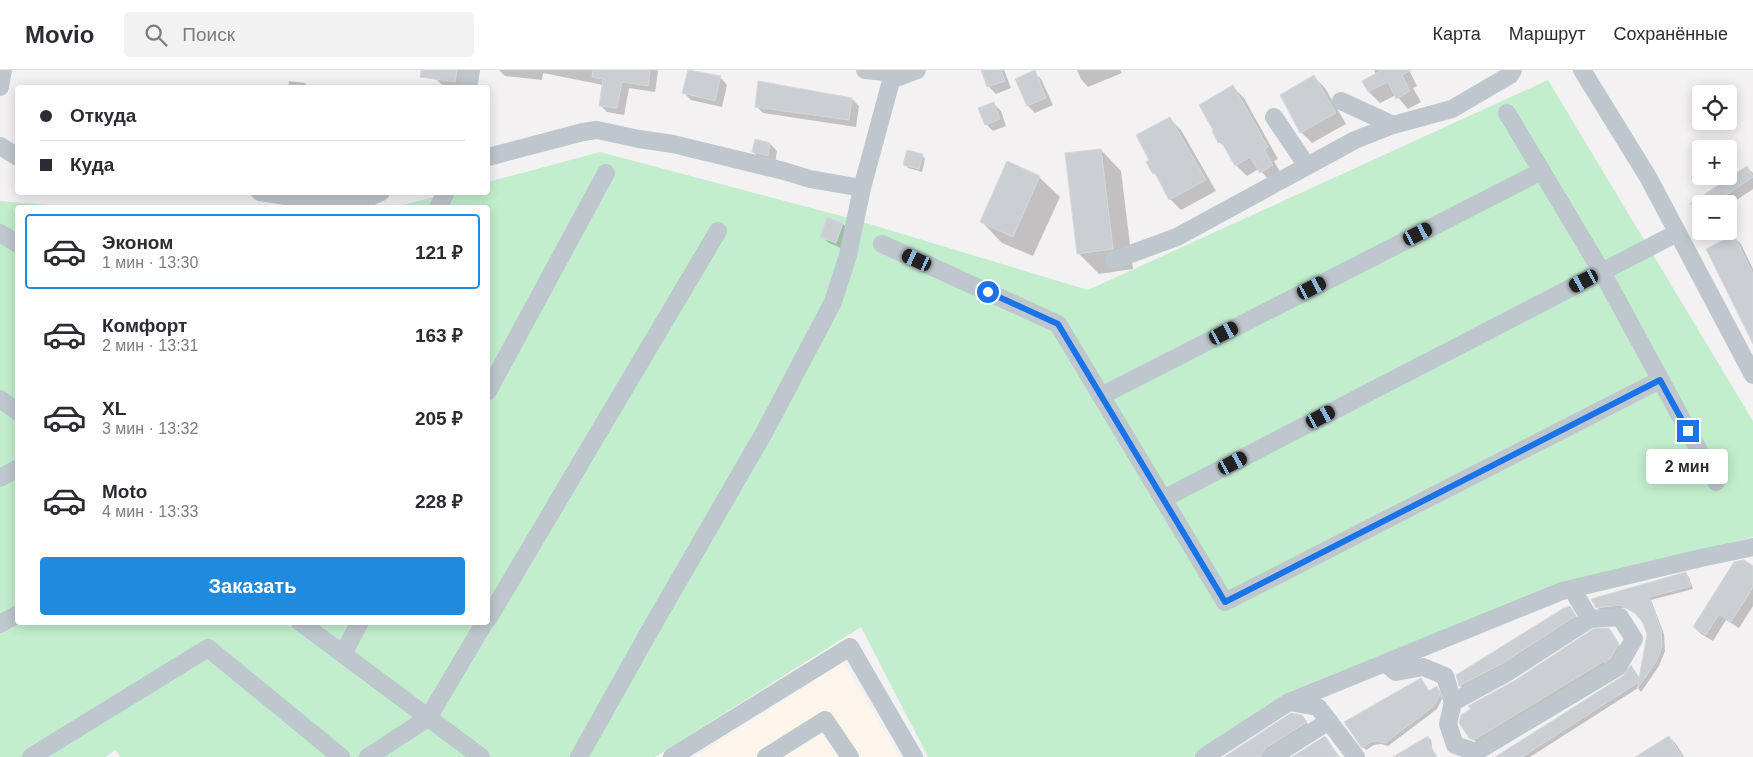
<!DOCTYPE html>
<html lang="ru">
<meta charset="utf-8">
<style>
:root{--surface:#fff;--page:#f2f2f3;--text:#2b2b33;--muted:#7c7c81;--line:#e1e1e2;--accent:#208bde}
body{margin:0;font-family:Helvetica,sans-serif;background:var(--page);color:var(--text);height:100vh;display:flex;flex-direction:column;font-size:19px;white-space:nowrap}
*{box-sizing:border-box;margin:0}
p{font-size:16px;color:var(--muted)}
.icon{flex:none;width:28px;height:28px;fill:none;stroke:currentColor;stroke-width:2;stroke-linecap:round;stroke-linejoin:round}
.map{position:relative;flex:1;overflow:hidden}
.details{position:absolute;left:15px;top:135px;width:475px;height:420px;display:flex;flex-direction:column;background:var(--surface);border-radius:5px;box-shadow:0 2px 12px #0003}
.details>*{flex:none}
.guide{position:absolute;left:15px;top:15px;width:475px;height:110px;border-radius:5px;box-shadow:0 2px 12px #0003;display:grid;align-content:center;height:110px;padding:0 25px;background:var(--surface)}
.controls{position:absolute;left:1692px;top:15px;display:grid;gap:10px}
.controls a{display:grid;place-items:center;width:45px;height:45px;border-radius:5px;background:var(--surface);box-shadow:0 2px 12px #0003;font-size:25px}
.end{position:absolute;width:22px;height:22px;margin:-11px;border:6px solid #1a73e8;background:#fff;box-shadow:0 0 0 2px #fff}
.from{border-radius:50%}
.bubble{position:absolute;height:35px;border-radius:5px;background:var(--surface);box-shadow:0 2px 12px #0003;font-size:16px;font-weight:800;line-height:35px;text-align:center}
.car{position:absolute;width:15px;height:30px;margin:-15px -8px;border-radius:6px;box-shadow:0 0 4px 1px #0007;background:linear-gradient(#222 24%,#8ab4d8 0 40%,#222 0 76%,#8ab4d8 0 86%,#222 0)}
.guide b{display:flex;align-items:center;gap:18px;height:48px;font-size:19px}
.guide b+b{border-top:1px solid var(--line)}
.guide i{width:12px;height:12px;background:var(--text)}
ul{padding:9px 0 0;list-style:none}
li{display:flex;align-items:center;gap:15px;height:75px;margin:0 10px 8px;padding:0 15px;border:2px solid transparent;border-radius:5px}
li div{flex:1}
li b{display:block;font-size:19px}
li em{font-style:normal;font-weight:800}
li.on{border-color:var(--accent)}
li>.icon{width:45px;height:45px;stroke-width:1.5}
.action{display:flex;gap:10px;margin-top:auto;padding:10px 25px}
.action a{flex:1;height:58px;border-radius:5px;background:var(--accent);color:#fff;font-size:20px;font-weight:800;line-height:58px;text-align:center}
header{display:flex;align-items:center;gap:30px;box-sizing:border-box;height:70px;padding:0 25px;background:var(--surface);border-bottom:1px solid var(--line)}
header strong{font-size:24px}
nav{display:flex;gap:28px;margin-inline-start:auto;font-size:18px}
.search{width:350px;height:45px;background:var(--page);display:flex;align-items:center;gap:12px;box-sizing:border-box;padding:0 18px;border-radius:5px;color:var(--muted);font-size:19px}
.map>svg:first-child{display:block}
</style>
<header>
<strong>Movio</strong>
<div class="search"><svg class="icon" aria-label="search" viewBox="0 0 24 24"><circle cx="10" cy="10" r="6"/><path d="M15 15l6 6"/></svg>Поиск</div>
<nav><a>Карта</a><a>Маршрут</a><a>Сохранённые</a></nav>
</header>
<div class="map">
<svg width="1753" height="687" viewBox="0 0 1753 687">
<rect width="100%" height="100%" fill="#f3f1f1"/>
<path fill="#fcf5ec" d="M843,592L900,687H695Z"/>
<path fill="#c2eecd" d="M1548,10L1753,351V467L1554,517L1287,624L1193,687H928L861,557L655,687H120L116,680L105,687H0V131L74,137L18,138V552H488V138L394,137L450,123L488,122V112L600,82L853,149L1088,220Z"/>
<g fill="#0003">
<path d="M438,0H465L462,18L443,16L436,9Z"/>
<path d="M499,0H657L658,1L655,22L629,18L624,45L607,42L600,35L603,15L543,3L542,10L505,6Z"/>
<path d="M982,0H1004L1011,18L996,24L989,17Z"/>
<path d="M1077,0H1120L1122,3L1088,17L1081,9Z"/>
<path d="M1374,0H1409L1417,16L1413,18L1421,32L1408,39L1396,25L1380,33L1369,22L1364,12L1376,5Z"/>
<path d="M1034,2L1041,9L1053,35L1035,43L1028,36Z"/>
<path d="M720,7L727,15L722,37L691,30L684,23Z"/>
<path d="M1314,7L1325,18L1346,54L1312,73L1301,62Z"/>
<path d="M289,11L305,13L308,18H288Z"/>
<path d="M1233,17L1244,28L1278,89L1274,91L1283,107L1272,113L1259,99L1247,106L1236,95L1227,79L1219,72Z"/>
<path d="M852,29L859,36L856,57L763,43L756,36Z"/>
<path d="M993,33L1001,41L1006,56L993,61L986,54Z"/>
<path d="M1170,49L1181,60L1216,121L1181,140L1170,129L1148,92L1151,91Z"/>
<path d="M770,74L777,81L775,93L761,89L753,82Z"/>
<path d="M1101,80L1121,101L1133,199L1099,204L1078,183Z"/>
<path d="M922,85L925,89L922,102L908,98L905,95Z"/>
<path d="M1747,97L1753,103V119L1729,135V134H1701Z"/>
<path d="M1039,107L1060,127L1033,186L1002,173L982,152Z"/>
<path d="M828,149L843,154L850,161L843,179L829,173L821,166Z"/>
<path d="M1734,167L1741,174L1753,199V270Z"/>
<path d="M1753,497V536L1739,558L1726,550L1713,571L1701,564L1694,557Z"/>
<path d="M1686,504L1689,507L1693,519L1651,530L1664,564L1665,581L1659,596L1641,622L1638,618L1530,687H1501L1624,607L1632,597L1640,609L1648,565L1644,553L1638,545L1625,538L1600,541L1597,537Z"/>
<path d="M1573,541L1578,549L1464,619L1460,616L1457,605Z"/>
<path d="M1612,563L1621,578L1613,592L1478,673L1470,668L1472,640Z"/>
<path d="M1421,610L1429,622L1437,618L1440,621L1442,629L1437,639L1388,676L1381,674L1374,675L1366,680L1363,677Z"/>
<path d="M1305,650L1309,656L1266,687H1226Z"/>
<path d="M1428,667L1431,670L1432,678L1437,687H1400Z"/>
<path d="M1669,667L1676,674L1684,687H1637Z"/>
</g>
<g fill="#cbcfd3" stroke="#d5d8dc">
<path d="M421,0H457L455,12L420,7Z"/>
<path d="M593,0H650L648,16L622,12L617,38L599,36L603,9L592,7Z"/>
<path d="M688,0L721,6L715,31L682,23Z"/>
<path d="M981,0H1001L1005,11L987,17Z"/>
<path d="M1035,0L1046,28L1027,36L1015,9Z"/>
<path d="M1382,0H1412L1402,5L1410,21L1396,29L1388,12L1368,22L1362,11Z"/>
<path d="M1314,5L1336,43L1300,63L1280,25Z"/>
<path d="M758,11L852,28L849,50L755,37Z"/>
<path d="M1233,15L1268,77L1264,80L1273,95L1260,103L1250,87L1235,96L1221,71L1218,73L1212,61L1213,60L1199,35Z"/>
<path d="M994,32L1000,49L985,55L978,38Z"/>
<path d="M1170,47L1206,110L1169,130L1155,103L1153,104L1146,92L1149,90L1136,65Z"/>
<path d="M755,69L770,73L768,86L752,82Z"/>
<path d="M1101,79L1113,179L1077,184L1065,83Z"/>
<path d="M907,80L923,84L919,99L903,95Z"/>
<path d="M1007,91L1040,106L1013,167L980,152Z"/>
<path d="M1747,96L1753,107L1713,134H1690Z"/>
<path d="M827,147L843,153L836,173L820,167Z"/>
<path d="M1734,165L1753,204V274L1706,179Z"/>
<path d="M1744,490L1753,496V517L1731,552L1719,544L1706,565L1693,557L1734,492Z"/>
<path d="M1686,502L1691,516L1649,527L1661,560L1662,577L1656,592L1637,619L1639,612L1522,687H1495L1623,606L1631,595L1639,608L1647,565L1643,553L1635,543L1621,535L1596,538L1591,529Z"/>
<path d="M1570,536L1576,546L1503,593L1459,616L1456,605L1564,538Z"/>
<path d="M1609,558L1619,574L1610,589L1605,593L1604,591L1474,670L1469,668L1459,653L1461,645L1471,639L1468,636L1514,611L1593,559Z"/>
<path d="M1421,608L1429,621L1437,616L1440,625L1434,636L1385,673L1377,671L1370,672L1362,678L1344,652Z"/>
<path d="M1291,643L1302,645L1307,652L1266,678L1263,682L1261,687H1224Z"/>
<path d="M1325,666L1339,687H1292Z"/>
<path d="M1428,666L1429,674L1437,687H1393Z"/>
<path d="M1669,666L1682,687H1635Z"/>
</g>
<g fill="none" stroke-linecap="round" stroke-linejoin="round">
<g stroke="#bdc7cd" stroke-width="18">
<path d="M865,0L886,2L893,9"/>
<path d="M1582,0L1648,107L1753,305"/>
<path d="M893,9L917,0"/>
<path d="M0,17L3,0"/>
<path d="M468,18L471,0"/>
<path d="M1341,31L1393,55"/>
<path d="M1507,43L1602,202L1716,412"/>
<path d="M1274,47L1307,96"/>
<path d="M0,76L18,87"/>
<path d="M488,87L583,62L597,60L639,69L673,74L784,101L810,109L862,118"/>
<path d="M260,122L299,128L370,127L381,122"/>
<path d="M438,138L445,124"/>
<path d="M0,163L18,174"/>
<path d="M882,174L1058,254L1163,429L1677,163"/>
<path d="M1114,190L1177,167L1355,70L1393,55L1452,39L1510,5L1513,0"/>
<path d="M488,321L606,103"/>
<path d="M1101,326L1542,101"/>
<path d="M0,329L18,342"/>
<path d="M0,408L18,398"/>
<path d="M1163,429L1225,532L1660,310"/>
<path d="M1572,519L1590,549L1620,547L1634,569L1618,597L1476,682L1455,675L1448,654L1453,632L1508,602L1590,549"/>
<path d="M488,549L718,161"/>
<path d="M300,552L481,687"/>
<path d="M0,554L18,544"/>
<path d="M343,584L360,552"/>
<path d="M1385,593L1396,602L1423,597L1445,606L1453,632"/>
<path d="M1289,632L1318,637L1356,687"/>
<path d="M31,687L208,578L341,687"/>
<path d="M368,687L428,648L485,552"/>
<path d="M579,687L649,562L765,361L833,232L848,185L862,118L894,0"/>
<path d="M672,687L850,577L914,687"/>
<path d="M766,687L825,650L850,687"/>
<path d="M1204,687L1289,632L1562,521L1701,488L1753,477"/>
<path d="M1272,687L1329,651"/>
</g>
</g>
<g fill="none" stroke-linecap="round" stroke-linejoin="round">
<path stroke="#1a73e8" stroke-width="6" d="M988,222L1058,254L1225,532L1660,310L1688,361"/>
</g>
</svg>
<div class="controls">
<a><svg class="icon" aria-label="locate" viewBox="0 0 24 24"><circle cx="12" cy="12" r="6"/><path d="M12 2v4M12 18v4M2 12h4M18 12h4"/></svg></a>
<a>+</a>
<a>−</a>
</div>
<i class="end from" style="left:988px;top:222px"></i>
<i class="end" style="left:1688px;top:361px"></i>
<div class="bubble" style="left:1646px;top:379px;width:82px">2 мин</div>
<i class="car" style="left:1418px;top:164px;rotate:63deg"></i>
<i class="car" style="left:917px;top:190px;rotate:295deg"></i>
<i class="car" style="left:1584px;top:211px;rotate:242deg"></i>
<i class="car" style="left:1312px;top:218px;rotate:63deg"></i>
<i class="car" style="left:1224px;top:263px;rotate:63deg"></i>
<i class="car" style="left:1321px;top:347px;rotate:62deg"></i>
<i class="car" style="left:1233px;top:393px;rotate:62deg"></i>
<div class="guide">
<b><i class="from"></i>Откуда</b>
<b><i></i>Куда</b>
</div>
<section class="details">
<ul>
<li class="on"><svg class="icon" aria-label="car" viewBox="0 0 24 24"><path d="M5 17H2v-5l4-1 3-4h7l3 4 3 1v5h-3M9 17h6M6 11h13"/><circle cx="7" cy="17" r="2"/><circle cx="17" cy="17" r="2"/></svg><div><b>Эконом</b><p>1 мин · 13:30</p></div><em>121 ₽</em></li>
<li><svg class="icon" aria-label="car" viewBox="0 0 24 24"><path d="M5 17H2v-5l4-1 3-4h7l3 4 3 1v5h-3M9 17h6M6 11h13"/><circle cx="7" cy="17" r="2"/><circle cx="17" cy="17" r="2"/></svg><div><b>Комфорт</b><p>2 мин · 13:31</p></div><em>163 ₽</em></li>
<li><svg class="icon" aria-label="car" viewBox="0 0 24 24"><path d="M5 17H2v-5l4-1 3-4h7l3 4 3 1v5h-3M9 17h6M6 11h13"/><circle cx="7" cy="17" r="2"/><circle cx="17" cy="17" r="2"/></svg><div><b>XL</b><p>3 мин · 13:32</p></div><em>205 ₽</em></li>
<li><svg class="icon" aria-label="car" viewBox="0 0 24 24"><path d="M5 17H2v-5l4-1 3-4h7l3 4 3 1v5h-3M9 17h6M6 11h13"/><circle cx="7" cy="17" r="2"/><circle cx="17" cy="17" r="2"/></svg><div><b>Moto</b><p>4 мин · 13:33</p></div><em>228 ₽</em></li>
</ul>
<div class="action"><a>Заказать</a></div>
</section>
</div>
